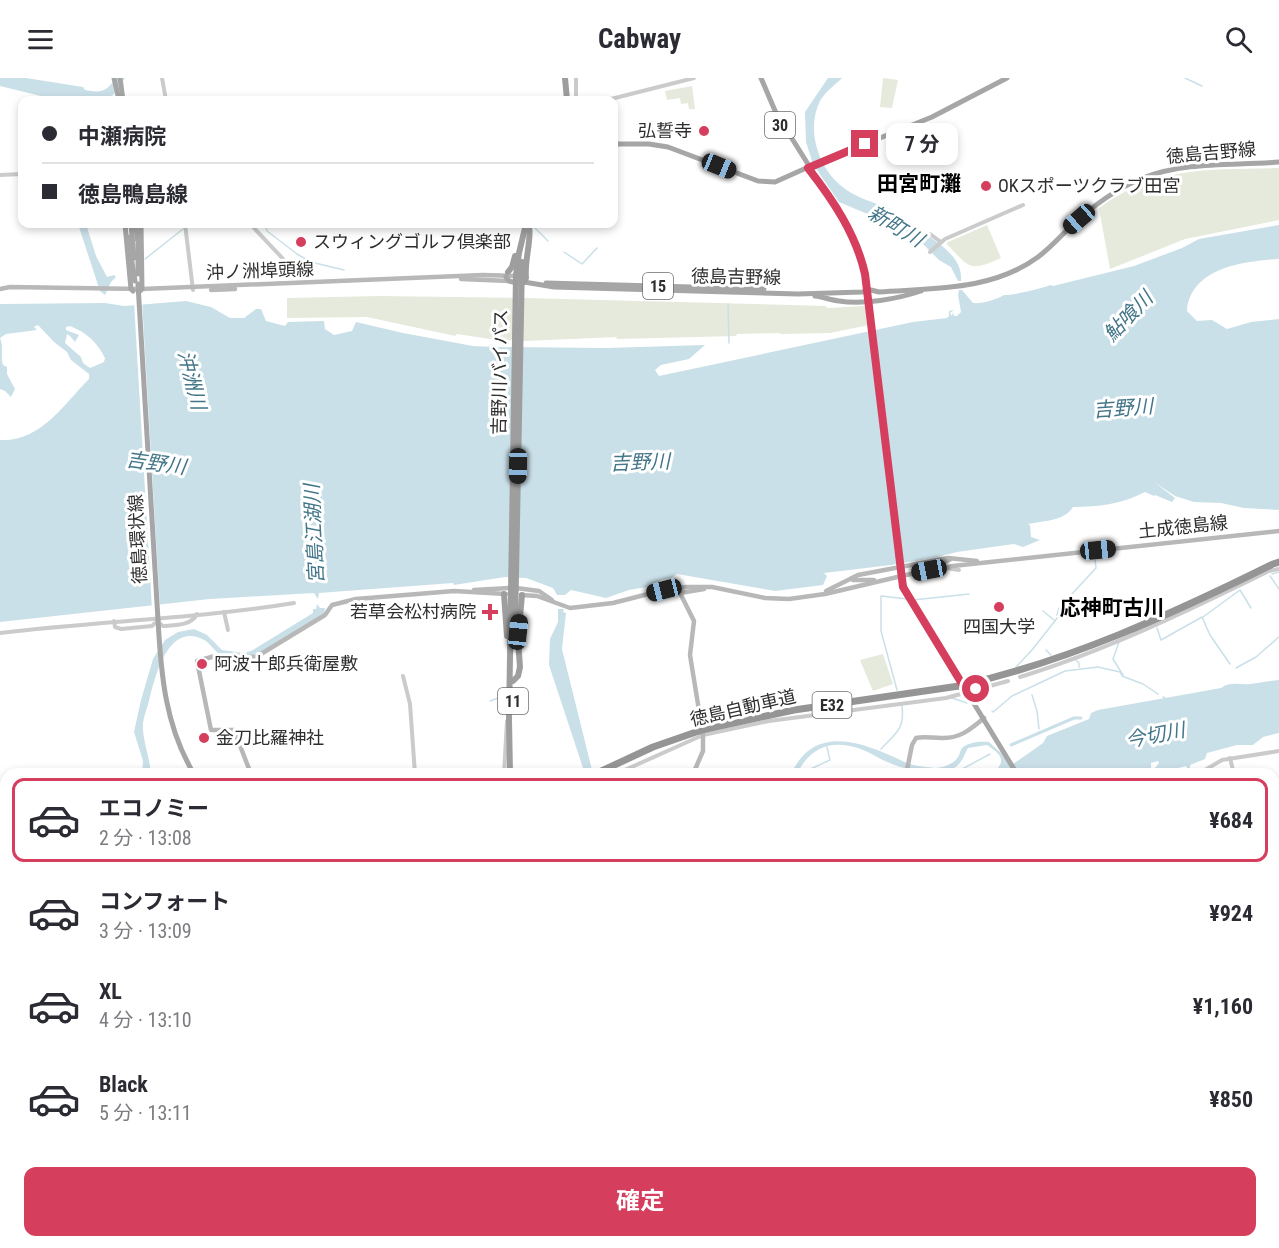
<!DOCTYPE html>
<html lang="ja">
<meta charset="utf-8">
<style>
:root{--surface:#fff;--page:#f7f7f7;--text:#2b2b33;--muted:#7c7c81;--line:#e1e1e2;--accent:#d63e5d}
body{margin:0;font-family:"Roboto Condensed","Noto Sans JP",sans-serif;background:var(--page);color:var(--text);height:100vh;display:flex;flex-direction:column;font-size:22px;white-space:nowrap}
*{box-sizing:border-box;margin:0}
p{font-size:20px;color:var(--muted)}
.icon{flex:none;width:33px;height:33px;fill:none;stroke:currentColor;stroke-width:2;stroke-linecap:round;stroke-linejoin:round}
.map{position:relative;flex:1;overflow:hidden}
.sheet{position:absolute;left:0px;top:690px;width:1280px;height:480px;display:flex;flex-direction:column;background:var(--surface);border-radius:18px 18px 0 0;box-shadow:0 3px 9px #0003}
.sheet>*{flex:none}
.hud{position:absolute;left:18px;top:18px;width:600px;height:132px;border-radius:12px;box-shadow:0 3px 9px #0003;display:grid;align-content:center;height:132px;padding:0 24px;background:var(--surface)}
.end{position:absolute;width:27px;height:27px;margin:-14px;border:8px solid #d63e5d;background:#fff;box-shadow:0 0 0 3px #fff}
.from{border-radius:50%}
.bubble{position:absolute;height:42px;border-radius:12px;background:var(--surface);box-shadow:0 3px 9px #0003;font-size:20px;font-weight:700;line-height:42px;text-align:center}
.car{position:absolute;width:18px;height:36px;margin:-18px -9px;border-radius:8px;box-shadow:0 0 4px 2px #0007;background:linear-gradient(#222 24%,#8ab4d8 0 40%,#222 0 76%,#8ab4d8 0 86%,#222 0)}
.hud b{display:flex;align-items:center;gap:21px;height:57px;font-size:22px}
.hud b+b{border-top:2px solid var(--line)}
.hud i{width:15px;height:15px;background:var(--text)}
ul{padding:10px 0 0;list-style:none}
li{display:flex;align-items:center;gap:18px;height:84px;margin:0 12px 9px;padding:0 12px;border:3px solid transparent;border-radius:12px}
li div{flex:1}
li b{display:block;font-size:22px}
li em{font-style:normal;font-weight:700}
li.selected{border-color:var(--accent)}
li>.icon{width:54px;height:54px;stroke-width:1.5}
.button{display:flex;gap:12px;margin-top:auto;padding:12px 24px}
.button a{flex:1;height:69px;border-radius:12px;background:var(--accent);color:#fff;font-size:24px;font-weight:700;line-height:69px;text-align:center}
header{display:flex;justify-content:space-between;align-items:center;height:78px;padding:0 24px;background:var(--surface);font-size:27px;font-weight:700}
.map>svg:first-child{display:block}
</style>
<header><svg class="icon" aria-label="menu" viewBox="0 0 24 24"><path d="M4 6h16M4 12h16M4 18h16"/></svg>Cabway<svg class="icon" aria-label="search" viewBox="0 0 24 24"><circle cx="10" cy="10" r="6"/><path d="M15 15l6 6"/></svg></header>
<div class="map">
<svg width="1279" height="1170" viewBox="0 0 1279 1170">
<rect width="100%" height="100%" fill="#fff"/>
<g fill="#e5eadc">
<path d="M883,0L898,2L892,30L880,29Z"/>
<path d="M692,8L695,31H689L688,25L681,26L680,20L667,22L665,13Z"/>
<path d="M1279,90V142L1185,161L1110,191L1099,130C1158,87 1209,92 1279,90Z"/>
<path d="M987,147L1001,180C968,195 969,189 946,165Z"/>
<path d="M379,218L525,220L826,228L827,230L865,228L869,247L830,255L781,256L779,255L737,256L736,258L617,261L616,259L525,263L490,261L457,256L455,258L367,239L287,240V220Z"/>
<path d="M883,576L893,606L873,613L860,582Z"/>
</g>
<g fill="#cae0e8" fill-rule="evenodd">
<path d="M0,0H26L83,9L85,12C101,15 106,14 116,0H125L113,17L105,22H53L45,19L0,8Z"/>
<path d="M828,0H842C835,7 825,14 820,23C806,51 818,88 840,107C856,121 876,124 894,133L891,138L916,154L918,157H914L916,160L922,153C939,166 963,179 961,203H958L951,189L939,182L924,167L896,148L839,124L821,98L812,83L806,64L805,34Z"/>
<path d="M78,146H86L96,178L107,199L114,197L116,199L111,204L105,217L100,213Z"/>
<path d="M1279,147V181C1245,183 1191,189 1187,233L1197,243L1212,242L1227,251L1251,244L1279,241V432L1244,430L1221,425L1194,424L1175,418L1154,404L1175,420L1172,424L1155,417L1154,418L1145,414C1122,426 1099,429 1073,429C1065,443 1043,443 1028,446L1030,447L1031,459L1040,462L1023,469L1014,466L957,474L933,480L891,487L824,495L827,498L823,507L775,513L677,496L671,500L661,502L653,508L629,512L606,520L571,512L565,517H557L553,510L526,500L505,499L454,507L453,505L319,515L318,521L314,515L210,521L0,544V362C41,364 64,326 89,301V296L71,282L67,274L54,264L38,247L34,249L37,252L6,256L0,260C4,269 0,277 3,287L7,289V296L15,311L11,319L5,313L0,311V226L105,225L124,228L186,223L211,229L230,240H244L256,231H261L266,243L285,248L288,244L324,243L325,251L334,257L352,253L356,244L403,255L473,268L495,269L606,270L705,267L689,281L661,287L655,292L659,298L913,244L947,240L949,238V233L954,232L950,235L952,238L953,234L954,238H957L961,234L958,217L959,212H962L973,225C982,226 995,222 1004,217C1010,218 1044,210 1050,207L1053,208L1134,188L1182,170L1199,161ZM70,248C87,255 96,263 105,280L104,284L90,290L83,285L81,279L65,265L67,256L70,258L75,264L79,257L66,252V249Z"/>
<path d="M317,526L320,530H325L324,535L255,578L219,576C214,572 211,567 206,563C168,541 155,599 149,623C147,630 144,638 143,645C142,662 150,679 151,696H142L143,683L134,654L141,622L153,581L165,562L178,554L194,551L207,557L222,572L244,575L251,573L313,535V531H316Z"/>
<path d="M558,531H564L563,534L566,535L562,571L593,696H585L549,587L550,561L558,544Z"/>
<path d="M1279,602V655L1263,659L1253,667H1237L1207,675L1205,681L1190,687V694L1186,688L1158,695L1155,690L1159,685L1158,683L1151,685V693H1128L1108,696H992C1007,683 1002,677 987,667L968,670C965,675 963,682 959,686C943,704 897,690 879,680C849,662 815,658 797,696H791C816,642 868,667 907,685C914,688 927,689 934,690C943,690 954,686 958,679C960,676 960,673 962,670C968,664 981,663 989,664L1013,686L1043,665L1047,658L1089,641L1091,635L1098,632L1221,610C1231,603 1239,607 1250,606C1259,605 1269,603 1279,602Z"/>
<path d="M6,1000V1164H171L176,1170H0V1005Z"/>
</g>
<path fill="#fff" d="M142,223L160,530L152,531L134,224Z"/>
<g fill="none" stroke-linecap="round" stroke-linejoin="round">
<g stroke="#cae0e8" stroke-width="1.5">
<path d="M1185,0L1202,8"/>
<path d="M265,146L267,153L297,176L311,184L344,192"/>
<path d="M532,147L548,163"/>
<path d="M564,174L582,186L597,170"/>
<path d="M145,181L183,151"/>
<path d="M728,226L729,265"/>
<path d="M1272,496L1279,494"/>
<path d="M1270,498L1279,511"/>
<path d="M913,522L969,516"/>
<path d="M1043,533L1054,542"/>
<path d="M1148,539L1149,540"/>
<path d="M1203,539L1240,512L1251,530"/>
<path d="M1157,550L1161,562L1202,539L1210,557L1230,586"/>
<path d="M1119,564L1113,581L1123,597"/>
<path d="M1046,572L1051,577"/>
<path d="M1075,581L1079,585V589"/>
<path d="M1016,589L1032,572L1058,539L1057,537L1059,530L1096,490L1095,482"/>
<path d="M1236,590L1256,579L1279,559"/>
<path d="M897,612L881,553V518L907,521"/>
<path d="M1032,617L1037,633L1039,651"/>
<path d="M1163,619L1168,622"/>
<path d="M952,620L967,625L970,623"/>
<path d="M974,621L991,609"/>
<path d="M490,623L507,617"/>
<path d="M992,633L993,634L1012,618L1065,593L1098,589L1120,594L1122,598L1143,606L1158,616"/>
<path d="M1039,655V654"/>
<path d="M881,671C896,655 905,651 902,628"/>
<path d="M800,696L830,682L827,669"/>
<path d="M953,696L990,676"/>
<path d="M1274,894L1279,896"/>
<path d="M0,938L6,945"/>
<path d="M1274,958L1279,955"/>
<path d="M1274,1039L1279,1036"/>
<path d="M1274,1105L1279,1113"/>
<path d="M1274,1151L1279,1148"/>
<path d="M373,1164L375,1170"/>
<path d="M711,1170L717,1164"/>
<path d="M951,1170L957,1164"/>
<path d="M978,1170L989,1164"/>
</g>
<g stroke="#cae0e8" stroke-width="3">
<path d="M1011,667L1074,640H1081"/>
<path d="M1274,934L1279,930"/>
</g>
<g stroke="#cbcbcb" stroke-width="4">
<path d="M162,0L166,22"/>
<path d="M576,0V22"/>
<path d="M607,22L694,0"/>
<path d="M0,97L22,96"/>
<path d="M185,146L193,212"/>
<path d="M253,146L254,150L286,184"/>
<path d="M930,156L941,164"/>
<path d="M930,174L945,161L1023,127"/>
<path d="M945,490L959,492"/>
<path d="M224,534L228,552"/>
<path d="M114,543L115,549L121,551L152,548L155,545"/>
<path d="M158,544L163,548C175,547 191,548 197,536"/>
<path d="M0,555C98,543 197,541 294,525"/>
<path d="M403,598L410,626L415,696"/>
<path d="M1020,599C1107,572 1188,533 1269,493L1279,491"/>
<path d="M1230,680L1234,696"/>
<path d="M504,696L507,643"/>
<path d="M616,696L703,657L769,643L946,620L1008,603"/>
<path d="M1190,696L1205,692L1222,682L1279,673"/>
<path d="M1274,724L1279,722"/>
<path d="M1274,763L1279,774"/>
<path d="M1274,924L1279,921"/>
<path d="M489,1164L492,1170"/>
<path d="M606,1164L615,1170"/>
<path d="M418,1170L428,1164"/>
<path d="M495,1170L500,1164"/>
</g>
<g stroke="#b8b8b8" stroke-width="4.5">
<path d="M461,201L509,203"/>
<path d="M0,211L10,209L142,211L483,197L519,198"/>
<path d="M211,212L235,211"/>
<path d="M934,489L951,481"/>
<path d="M852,500L853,502H874"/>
<path d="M516,510L539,513L552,522"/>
<path d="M474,512L511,510"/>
<path d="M826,513L858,497L948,480L977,483"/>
<path d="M680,515L704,511"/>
<path d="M659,516L680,515L694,543L690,577L703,657V673L693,696"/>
<path d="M521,517L537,518L570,530L613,525L664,512L686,509H712L765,520L789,521L825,516L906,497L953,488L1279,453"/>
<path d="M251,696L234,652H211L197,583L215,578L256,579L325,537L332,527L356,521L454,513L506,516"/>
<path d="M900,696L907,692L912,667L916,660C924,658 932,660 941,660C959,661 970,652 984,640"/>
<path d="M370,1164L372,1170"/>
<path d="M759,1164L761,1170"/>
<path d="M232,1170L234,1164"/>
<path d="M1150,1170L1156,1164"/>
</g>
<g stroke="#a6a6a6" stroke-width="5">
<path d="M114,0L119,22"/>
<path d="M120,0L123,22"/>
<path d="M761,0L776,35L851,155L862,184L868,215"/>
<path d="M614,66H649L668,69L758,103L775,104L813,87L932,39L1007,0"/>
<path d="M125,146L131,211L133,213"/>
<path d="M131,146L134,180"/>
<path d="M136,146L137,161"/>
<path d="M506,199L509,203L513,204"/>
<path d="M524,204L554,209L798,216L862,214L871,212L879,214C933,210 992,213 1038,179C1049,171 1058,161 1068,151C1090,130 1115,111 1143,100C1187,83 1233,88 1279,84"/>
<path d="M546,205L764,211"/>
<path d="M140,213L142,211L141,146"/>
<path d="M815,218C823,219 831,222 839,223C864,227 897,221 921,213"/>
<path d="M900,494L907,516L1017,696"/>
<path d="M158,542C161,596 165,648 194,696"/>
<path d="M1274,761L1279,759"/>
<path d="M1274,1069L1279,1065"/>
<path d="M536,1164L545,1170"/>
<path d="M1240,1164L1250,1170"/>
<path d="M644,1170L659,1164"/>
<path d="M1213,1170L1215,1164"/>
</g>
<g stroke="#9e9e9e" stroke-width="6">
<path d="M565,0L567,22"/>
<path d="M508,194L512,189L515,178"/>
<path d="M524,204L526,200C524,184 532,160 529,148"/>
<path d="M504,516L507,558"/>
<path d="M515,549L522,184"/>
<path d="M513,603L518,598L520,589L518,561L522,517"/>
<path d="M510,696L509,642L516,197L519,175L526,146"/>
<path d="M671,1164L673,1170"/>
</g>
<g stroke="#959595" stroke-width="7">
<path d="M1273,486L1279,484"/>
<path d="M706,651L794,632L959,608"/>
<path d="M595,696L653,669L699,653"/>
<path d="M0,916L6,921"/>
<path d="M238,1164L250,1170"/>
</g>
<g stroke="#a6a6a6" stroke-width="5">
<path d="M128,159L135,203"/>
<path d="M138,196V158"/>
<path d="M138,206L158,542"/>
<path d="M868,216L900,494"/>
</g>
<g stroke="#959595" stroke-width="7">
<path d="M959,608C1069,583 1170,537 1271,487"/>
<path d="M699,653L706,651"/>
</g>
</g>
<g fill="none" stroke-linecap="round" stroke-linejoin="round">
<path stroke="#d63e5d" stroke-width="8" d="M865,66L808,90C833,122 856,156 865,196L903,509L967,614L976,611"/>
</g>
<g fill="#d63e5d" stroke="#fff" stroke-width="2">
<circle cx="704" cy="53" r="6"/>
<circle cx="986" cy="108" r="6"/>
<circle cx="301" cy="164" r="6"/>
<circle cx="999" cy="529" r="6"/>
<path d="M487 525h6v6h6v6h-6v6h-6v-6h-6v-6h6z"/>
<circle cx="202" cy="586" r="6"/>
<circle cx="204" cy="660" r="6"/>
</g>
<g text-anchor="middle" stroke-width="6" stroke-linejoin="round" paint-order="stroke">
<g fill="#fff" stroke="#6d6d6d" stroke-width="1.5">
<rect x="765" y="34" width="30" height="26" rx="4.5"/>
<rect x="643" y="195" width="30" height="26" rx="4.5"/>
<rect x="498" y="610" width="30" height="26" rx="4.5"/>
<rect x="812.5" y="614" width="39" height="26" rx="4.5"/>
</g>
<g font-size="16" font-weight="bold" fill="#2e2e2e">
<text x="780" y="53">30</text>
<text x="658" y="214">15</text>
<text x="513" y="629">11</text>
<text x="832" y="633">E32</text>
</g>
<g font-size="18" fill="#2e2e2e" stroke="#fff" text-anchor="start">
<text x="692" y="59" text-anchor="end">弘誓寺</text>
<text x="998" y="114">OKスポーツクラブ田宮</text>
<text x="313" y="170">スウィングゴルフ倶楽部</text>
<text x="476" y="540" text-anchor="end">若草会松村病院</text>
<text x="999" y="555" text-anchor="middle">四国大学</text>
<text x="214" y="592">阿波十郎兵衛屋敷</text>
<text x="216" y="666">金刀比羅神社</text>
</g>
<g font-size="18" fill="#2e2e2e" stroke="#fff">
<text transform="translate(1211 75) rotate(-5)" y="6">徳島吉野線</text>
<text transform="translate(260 193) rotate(-2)" y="6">沖ノ洲埠頭線</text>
<text transform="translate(736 199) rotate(1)" y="6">徳島吉野線</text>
<text transform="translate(500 294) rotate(-89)" y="6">吉野川バイパス</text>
<text transform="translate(1183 449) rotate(-6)" y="6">土成徳島線</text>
<text transform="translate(138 461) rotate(-93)" y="6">徳島環状線</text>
<text transform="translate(743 630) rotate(-13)" y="6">徳島自動車道</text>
</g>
<g font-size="20" font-style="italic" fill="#437688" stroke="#fff">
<text transform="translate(896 148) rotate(31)" y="7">新町川</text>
<text transform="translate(1128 238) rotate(-46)" y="7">鮎喰川</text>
<text transform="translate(192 302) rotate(76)" y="7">沖洲川</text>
<text transform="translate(1123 330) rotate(-4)" y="7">吉野川</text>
<text transform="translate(640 384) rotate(-2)" y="7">吉野川</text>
<text transform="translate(156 385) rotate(8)" y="7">吉野川</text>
<text transform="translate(314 456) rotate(-93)" y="7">宮島江湖川</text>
<text transform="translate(1155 657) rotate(-11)" y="7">今切川</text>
</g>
<g font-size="21" font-weight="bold" fill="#000" stroke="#fff">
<text x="919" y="113">田宮町灘</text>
<text x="1112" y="537">応神町古川</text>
</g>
</g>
</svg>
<i class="end from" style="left:976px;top:611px"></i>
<i class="end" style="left:865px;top:66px"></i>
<div class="bubble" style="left:886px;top:45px;width:72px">7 分</div>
<i class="car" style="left:719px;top:88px;rotate:112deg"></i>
<i class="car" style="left:1079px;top:141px;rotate:229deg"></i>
<i class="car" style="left:518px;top:388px;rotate:181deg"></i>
<i class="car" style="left:1098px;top:472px;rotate:84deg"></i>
<i class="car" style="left:929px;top:492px;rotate:259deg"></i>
<i class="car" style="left:664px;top:512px;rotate:256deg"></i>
<i class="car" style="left:518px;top:554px;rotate:6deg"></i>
<div class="hud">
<b><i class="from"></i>中瀬病院</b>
<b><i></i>徳島鴨島線</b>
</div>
<section class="sheet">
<ul>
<li class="selected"><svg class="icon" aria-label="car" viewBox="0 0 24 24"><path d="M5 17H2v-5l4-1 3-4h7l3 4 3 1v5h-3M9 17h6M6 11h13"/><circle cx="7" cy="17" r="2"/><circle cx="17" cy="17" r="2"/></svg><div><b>エコノミー</b><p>2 分 · 13:08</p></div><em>¥684</em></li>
<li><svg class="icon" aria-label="car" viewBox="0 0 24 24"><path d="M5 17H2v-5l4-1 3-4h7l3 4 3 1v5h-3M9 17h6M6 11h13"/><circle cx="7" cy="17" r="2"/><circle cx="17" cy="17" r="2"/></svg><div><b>コンフォート</b><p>3 分 · 13:09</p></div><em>¥924</em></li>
<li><svg class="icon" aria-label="car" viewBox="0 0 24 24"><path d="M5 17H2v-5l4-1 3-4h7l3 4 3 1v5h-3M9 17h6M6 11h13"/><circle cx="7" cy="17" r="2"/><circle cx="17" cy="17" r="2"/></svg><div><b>XL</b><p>4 分 · 13:10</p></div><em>¥1,160</em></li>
<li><svg class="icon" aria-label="car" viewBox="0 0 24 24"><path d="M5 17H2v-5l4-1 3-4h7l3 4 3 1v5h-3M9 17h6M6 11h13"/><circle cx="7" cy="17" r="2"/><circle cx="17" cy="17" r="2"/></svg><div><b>Black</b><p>5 分 · 13:11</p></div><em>¥850</em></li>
</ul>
<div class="button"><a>確定</a></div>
</section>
</div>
